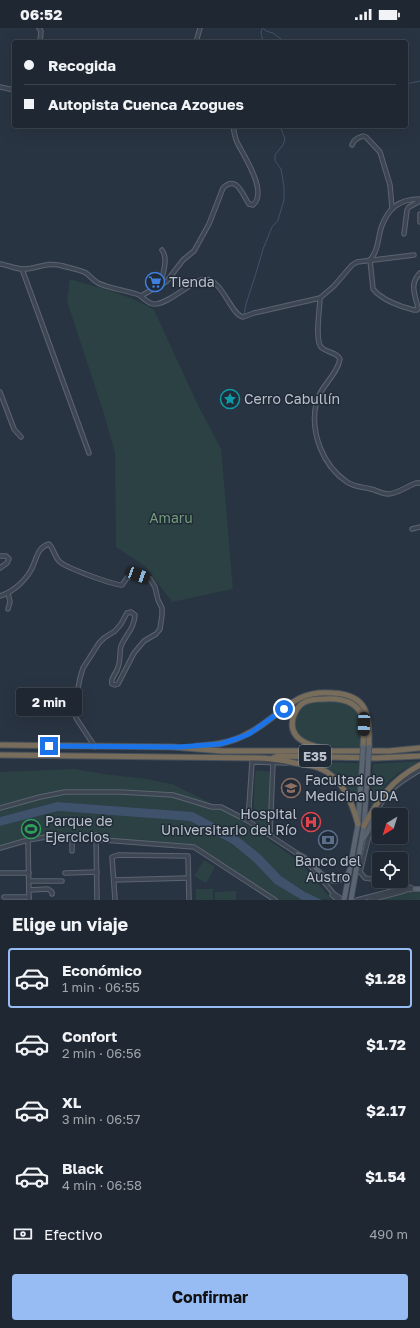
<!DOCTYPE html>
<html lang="es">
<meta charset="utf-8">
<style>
:root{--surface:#1f2732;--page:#2c333e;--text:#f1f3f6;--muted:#a1a5ac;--line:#3c444d;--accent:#97bcf4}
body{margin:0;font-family:"Golos Text",sans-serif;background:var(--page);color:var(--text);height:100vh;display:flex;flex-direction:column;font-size:15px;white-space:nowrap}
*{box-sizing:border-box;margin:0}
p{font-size:13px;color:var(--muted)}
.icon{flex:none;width:22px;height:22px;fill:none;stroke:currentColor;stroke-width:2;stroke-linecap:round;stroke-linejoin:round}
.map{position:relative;height:872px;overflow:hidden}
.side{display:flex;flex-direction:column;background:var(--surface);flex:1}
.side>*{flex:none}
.hud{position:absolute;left:12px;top:12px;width:396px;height:88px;border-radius:4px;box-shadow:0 4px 16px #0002,0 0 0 1px var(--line);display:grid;align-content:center;height:88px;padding:0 12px;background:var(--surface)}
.needle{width:26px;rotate:218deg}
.fabs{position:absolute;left:372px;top:780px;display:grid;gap:8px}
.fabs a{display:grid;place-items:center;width:36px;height:36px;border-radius:4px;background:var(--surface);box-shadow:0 4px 16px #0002,0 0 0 1px var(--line);font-size:20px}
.end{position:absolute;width:18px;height:18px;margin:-9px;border:5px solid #1a73e8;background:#fff;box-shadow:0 0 0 2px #fff}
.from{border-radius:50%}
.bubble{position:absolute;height:28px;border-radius:4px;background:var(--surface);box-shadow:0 4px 16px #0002,0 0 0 1px var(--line);font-size:13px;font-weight:700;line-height:28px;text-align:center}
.car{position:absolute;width:12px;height:24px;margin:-12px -6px;border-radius:5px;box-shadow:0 0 3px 1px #0007;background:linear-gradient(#222 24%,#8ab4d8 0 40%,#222 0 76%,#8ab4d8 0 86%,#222 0)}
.hud b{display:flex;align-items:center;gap:14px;height:38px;font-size:15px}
.hud b+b{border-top:1px solid var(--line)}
.hud i{width:10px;height:10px;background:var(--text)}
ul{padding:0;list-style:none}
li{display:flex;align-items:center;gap:12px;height:60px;margin:0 8px 6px;padding:0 4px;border:2px solid transparent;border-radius:4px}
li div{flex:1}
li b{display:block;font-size:15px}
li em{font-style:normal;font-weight:700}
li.current{border-color:var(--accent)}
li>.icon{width:36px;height:36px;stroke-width:1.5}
h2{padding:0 12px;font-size:18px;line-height:48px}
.pay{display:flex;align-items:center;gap:10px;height:44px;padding:0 12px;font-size:15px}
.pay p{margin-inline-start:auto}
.button{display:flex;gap:8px;margin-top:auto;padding:8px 12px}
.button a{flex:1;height:46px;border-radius:4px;background:var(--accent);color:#111;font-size:16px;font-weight:700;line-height:46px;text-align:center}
.status{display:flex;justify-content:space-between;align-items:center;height:28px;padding:0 20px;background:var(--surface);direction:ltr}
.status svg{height:11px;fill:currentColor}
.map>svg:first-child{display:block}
</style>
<div class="status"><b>06:52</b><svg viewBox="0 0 49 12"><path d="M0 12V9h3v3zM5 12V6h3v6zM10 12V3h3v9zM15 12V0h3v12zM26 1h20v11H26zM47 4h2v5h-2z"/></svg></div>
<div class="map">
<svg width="420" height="872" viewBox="0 0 420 872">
<rect width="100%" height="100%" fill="#293442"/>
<g fill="#2b4143">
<path d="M70,251C95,259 132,267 154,282L197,375L221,421L233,561L172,574L145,538L116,519L115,425L104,386L67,273Z"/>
<path d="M315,673C332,673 358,672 361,694C363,702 360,712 359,720C341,718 307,721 297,702C295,698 294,694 295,690C298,680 305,676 315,673Z"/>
<path d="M420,733L398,745L386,756L370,783L373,736Z"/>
<path d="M314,734L359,735L357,778C346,753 338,745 314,734Z"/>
<path d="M74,741L104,746L146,751L172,756L221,780L265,809L300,834L332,872L318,871L305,864L281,848L261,827L193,784L57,774L0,789V744Z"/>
<path d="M257,742L271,744L268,800L267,801L253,793L255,745Z"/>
<path d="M58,783L190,793L231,816L254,834L275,856L302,872H277L194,819L52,808L0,819V798Z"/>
<path d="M204,832L215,839L206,855L194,848Z"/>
<rect x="196" y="861" width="17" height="11"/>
<path d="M236,863V872H215V864Z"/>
<path d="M407,863L420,864V872H369Z"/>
</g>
<path fill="#3f526b" d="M57,774L193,784L237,808L261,827L281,848L305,864L322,872H302L275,856L254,834L232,816L190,793L58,783L0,798V789Z"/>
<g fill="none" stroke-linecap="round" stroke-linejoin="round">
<g stroke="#3f526b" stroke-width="1">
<path d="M263,0L266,3L273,5L285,14"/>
<path d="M262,1L261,4L263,14"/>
<path d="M406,56L420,53"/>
<path d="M244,287L246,276L257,242L263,221L272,199L278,192L284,172V159L281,141L275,133V127L283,117L285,111L280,98"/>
</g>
<g stroke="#5b6470" stroke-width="5.5">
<g id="minor">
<path d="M39,0L41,3L40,14"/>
<path d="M196,14L200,0"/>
<path d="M0,59L14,62"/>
<path d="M352,117L354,113L358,110L363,108L366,109L380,124L390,157L392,180"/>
<path d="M420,171C399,171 388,180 381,200C378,211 378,223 370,232L373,261C382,272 401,279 414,282H417L418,280C415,266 409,256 420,245"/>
<path d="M420,186V194"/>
<path d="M404,206L407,182L409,179L420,173"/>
<path d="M0,236C7,237 14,240 21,241C36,242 46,233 63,238C70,240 80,242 86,245C90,248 93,252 98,255C110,261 126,262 139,267C144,270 148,276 154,276C168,277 195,250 206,251C223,253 231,287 243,289L254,285L320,270L334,258L352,237L357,234L414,227"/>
<path d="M22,241L89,425"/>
<path d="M160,258C162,247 169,232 162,222"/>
<path d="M141,268L167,253L183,232L194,223L209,196L223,160C237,146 243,168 249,176L253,177C268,164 245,130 238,116C235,111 234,104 233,98"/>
<path d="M320,270C320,281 314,314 322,320C328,325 337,324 340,331C337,348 319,359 316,376C310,405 323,438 347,454C354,459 363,459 371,461C376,462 382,466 388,466C397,466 408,458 416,455H420"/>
<path d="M0,364L14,401L21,409"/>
<path d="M412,501L420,499"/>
<path d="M0,528H6L9,531L7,535L0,540"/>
<path d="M0,568C13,564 25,553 31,542C37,532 36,520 49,516C55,522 54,529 60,534C67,540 113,557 122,557L127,550L133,547H137L150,551L155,559L158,572L162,580V587L160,601L156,606L144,613L134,625L118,656L115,657L112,656C110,649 117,646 118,639C121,632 119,625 121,618C126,606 134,601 135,587L131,584L127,585L121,596L115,603L104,610L99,615L83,640L80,650L75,676L76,690L95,719"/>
<path d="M8,581L10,574L8,565"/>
<path d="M0,780L40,769L65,764H121L173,767L212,779H221L248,793L298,826L308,835L334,866L340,870"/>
<path d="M248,793L252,734L287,735"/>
<path d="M373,793C382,766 397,755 420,742"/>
<path d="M371,799L360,844L365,850L379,852"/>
<path d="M270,806L273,735"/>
<path d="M96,807L97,872"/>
<path d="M72,809V823"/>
<path d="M28,812L29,872"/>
<path d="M0,820L28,812L52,808L194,819L275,872"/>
<path d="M0,845H29"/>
<path d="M65,845L97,844"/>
<path d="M114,852L188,850"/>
<path d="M29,853H62"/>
<path d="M385,853L401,856L412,860"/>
<path d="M29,862L48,861L52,864V866"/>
<path d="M332,867L338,872"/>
<path d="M4,869H29"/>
<path d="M115,872L112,829L118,827L188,828L189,872"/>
<path d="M357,872L392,863L415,861"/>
<path d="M370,872L404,863"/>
</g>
</g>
<g stroke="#474f5c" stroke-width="6">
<g id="major">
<path d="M363,811L367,805L373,792"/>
<path d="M298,826C302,828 306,830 309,833C321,845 334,865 349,844"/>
<path d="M415,861H420"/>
<path d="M345,867L358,796L362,737"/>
<path d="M351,872L364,798L368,739"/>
</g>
</g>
<g stroke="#47515d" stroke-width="7">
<g id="highway">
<path d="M0,717L173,719L222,723H389L420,720"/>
<path d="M197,718C214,717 231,715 247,706C266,697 281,680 300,670C310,665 322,664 333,665C370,667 369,689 369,719"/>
<path d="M323,720C307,717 288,710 293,690C295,684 298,678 303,675C309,671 317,671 324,671C339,670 356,672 362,688C366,697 363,709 363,719"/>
<path d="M0,727L256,730C269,730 282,732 295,735C303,736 312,737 319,740C342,749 352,774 358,796"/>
<path d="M273,730L278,728L376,730L420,728"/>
<path d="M364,798C379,770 392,752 420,737"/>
</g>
</g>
<use href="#minor" stroke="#3d4652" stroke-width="3.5"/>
<use href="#major" stroke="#5b6572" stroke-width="4.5"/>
<use href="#highway" stroke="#786c5a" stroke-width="5"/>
<g stroke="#474f5c" stroke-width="6" stroke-linecap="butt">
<g id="major-bridge">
<path d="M362,737L363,719"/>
<path d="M368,739L369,719"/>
<path d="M344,872L345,867"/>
</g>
</g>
<use href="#major-bridge" stroke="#5b6572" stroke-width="4.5"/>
</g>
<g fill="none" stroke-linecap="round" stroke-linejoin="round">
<path stroke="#1a73e8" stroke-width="5" d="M49,718L179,719L220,716L236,711L249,706L284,681"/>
</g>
<defs>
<g id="supermarket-ring" transform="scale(1)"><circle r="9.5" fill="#212b38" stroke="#3f7fe0" stroke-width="1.5"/><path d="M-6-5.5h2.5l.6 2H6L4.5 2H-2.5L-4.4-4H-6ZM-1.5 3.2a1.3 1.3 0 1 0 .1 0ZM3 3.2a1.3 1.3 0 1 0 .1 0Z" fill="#3f7fe0"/></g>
<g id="sight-ring" transform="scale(1)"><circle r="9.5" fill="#212b38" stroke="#0f9aa8" stroke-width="1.5"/><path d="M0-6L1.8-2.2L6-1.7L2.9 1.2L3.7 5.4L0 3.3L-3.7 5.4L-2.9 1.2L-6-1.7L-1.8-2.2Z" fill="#0f9aa8"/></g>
<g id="university-ring" transform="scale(1)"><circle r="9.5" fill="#212b38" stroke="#8d6e63" stroke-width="1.5"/><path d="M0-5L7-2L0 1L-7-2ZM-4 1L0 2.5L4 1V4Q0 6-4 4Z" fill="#8d6e63"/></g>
<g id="hospital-ring" transform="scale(1)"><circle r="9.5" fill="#212b38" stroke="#e0444e" stroke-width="1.5"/><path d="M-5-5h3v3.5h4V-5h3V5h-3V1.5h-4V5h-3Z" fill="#e0444e"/></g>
<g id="stadium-ring" transform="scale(1)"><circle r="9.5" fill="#212b38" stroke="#2e9e5b" stroke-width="1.5"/><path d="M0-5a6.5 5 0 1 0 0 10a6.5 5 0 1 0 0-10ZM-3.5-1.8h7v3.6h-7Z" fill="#2e9e5b"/></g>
<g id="bank-ring" transform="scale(1)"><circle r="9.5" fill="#212b38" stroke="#5c6f8a" stroke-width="1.5"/><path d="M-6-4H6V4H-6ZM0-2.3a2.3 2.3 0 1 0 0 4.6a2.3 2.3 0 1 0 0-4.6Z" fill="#5c6f8a"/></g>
</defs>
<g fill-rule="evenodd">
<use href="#supermarket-ring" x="155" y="254"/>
<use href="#sight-ring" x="230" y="371"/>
<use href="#university-ring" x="291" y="760"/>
<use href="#hospital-ring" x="311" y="794"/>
<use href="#stadium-ring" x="31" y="801"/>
<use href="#bank-ring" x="328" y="812"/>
</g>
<g text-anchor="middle" stroke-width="3" stroke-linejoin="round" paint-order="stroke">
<rect fill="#212b38" stroke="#8c94a0" stroke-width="1" x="299" y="717" width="32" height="22" rx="3"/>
<g font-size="13" font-weight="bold" fill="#bac1cc">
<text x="315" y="733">E35</text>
</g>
<g font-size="14" fill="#bac1cc" stroke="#212b38" text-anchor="start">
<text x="169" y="259">Tienda</text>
<text x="244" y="376">Cerro Cabullín</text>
<text x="305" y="757">Facultad de<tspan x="305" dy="16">Medicina UDA</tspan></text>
<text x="297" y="791" text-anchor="end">Hospital<tspan x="297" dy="16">Universitario del Río</tspan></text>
<text x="45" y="798">Parque de<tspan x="45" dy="16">Ejercicios</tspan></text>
<text x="328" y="838" text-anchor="middle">Banco del<tspan x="328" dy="16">Austro</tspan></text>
</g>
<g font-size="14" fill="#729c7b" stroke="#212b38">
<text x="171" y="495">Amaru</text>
</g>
</g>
</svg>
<div class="fabs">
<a><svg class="needle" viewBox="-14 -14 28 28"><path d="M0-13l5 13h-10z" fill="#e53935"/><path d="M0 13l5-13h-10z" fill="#a1a5ac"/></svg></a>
<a><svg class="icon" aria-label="locate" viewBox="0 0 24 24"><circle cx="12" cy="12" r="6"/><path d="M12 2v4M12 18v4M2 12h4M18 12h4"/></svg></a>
</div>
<i class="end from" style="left:284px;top:681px"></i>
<i class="end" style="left:49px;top:718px"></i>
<div class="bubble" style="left:16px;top:660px;width:66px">2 min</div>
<i class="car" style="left:138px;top:547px;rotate:110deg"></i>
<i class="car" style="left:364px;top:696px;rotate:182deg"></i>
<div class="hud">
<b><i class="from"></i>Recogida</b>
<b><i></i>Autopista Cuenca Azogues</b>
</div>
</div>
<section class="side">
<h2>Elige un viaje</h2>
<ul>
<li class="current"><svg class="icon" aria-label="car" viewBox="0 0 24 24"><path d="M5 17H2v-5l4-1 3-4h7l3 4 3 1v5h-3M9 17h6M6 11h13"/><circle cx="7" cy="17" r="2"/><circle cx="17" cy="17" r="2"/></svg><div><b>Económico</b><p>1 min · 06:55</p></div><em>$1.28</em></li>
<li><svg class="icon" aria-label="car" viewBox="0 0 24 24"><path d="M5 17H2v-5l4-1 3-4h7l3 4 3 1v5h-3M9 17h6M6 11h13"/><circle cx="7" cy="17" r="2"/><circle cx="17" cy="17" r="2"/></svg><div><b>Confort</b><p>2 min · 06:56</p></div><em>$1.72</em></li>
<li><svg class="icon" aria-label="car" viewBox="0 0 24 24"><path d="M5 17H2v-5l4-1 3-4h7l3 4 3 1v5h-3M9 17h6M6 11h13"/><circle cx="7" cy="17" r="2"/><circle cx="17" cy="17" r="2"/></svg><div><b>XL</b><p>3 min · 06:57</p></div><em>$2.17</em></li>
<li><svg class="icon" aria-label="car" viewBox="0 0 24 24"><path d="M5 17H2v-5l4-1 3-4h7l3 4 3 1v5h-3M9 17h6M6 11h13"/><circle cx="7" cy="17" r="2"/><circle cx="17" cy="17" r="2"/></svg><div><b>Black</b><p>4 min · 06:58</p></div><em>$1.54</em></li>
</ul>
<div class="pay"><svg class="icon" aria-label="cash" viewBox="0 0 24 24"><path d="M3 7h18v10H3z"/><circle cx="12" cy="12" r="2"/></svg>Efectivo<p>490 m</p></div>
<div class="button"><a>Confirmar</a></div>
</section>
